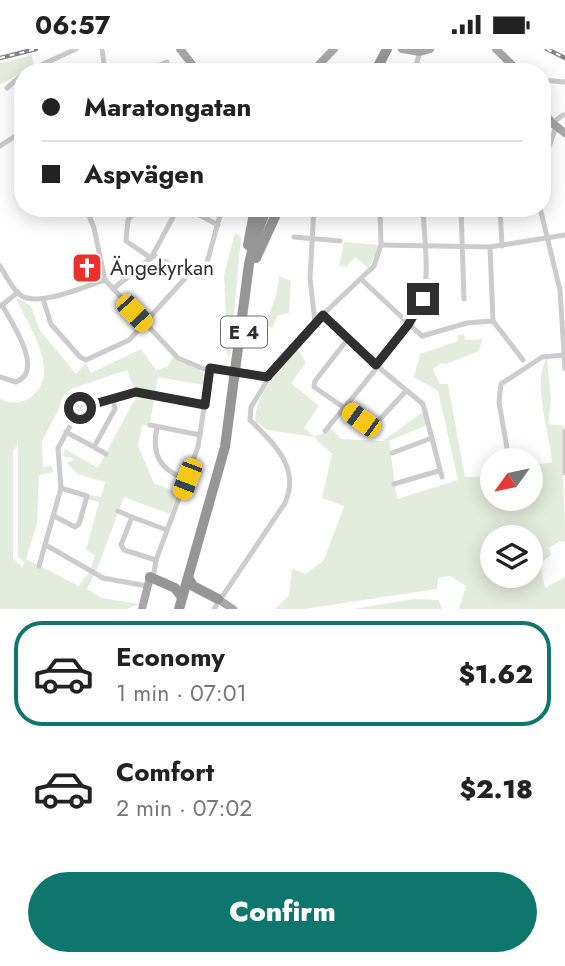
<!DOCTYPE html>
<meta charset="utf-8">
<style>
:root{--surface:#fff;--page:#f6f6f6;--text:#222;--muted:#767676;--line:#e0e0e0;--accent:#0f766e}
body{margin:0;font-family:Jost,sans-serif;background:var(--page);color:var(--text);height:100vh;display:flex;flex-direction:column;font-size:26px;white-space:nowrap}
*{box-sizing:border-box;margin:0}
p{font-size:23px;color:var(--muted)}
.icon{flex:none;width:38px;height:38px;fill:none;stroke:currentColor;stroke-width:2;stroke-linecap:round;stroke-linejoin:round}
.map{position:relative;height:560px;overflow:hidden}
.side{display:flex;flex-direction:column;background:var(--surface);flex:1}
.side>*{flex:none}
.hud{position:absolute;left:14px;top:14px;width:537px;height:154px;border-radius:28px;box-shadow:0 4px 18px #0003;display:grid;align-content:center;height:154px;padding:0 28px;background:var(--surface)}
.needle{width:46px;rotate:237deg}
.buttons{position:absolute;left:480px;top:399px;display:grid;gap:14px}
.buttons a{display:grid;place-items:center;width:63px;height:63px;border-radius:50%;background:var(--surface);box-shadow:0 4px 18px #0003;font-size:35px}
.end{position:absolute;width:32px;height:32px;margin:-16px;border:9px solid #2f2f2f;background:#fff;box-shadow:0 0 0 4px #fff}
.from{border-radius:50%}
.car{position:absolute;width:21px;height:42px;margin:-21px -10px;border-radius:9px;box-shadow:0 0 5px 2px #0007;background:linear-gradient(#f5c518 24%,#345 0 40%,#f5c518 0 76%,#345 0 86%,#f5c518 0)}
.hud b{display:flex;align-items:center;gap:24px;height:66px;font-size:26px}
.hud b+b{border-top:2px solid var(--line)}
.hud i{width:18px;height:18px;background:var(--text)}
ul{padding:12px 0 0;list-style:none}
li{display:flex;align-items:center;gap:21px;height:105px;margin:0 14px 10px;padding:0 14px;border:4px solid transparent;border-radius:28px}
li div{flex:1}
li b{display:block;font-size:26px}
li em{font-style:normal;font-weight:800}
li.on{border-color:var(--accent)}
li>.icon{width:63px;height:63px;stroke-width:1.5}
.cta{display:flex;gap:14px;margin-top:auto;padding:14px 28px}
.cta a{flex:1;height:80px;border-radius:42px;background:var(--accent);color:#fff;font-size:28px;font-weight:800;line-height:80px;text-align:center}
.status{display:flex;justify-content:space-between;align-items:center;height:49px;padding:0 35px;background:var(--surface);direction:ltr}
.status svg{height:19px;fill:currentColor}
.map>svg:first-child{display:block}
</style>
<div class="status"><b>06:57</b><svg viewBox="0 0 49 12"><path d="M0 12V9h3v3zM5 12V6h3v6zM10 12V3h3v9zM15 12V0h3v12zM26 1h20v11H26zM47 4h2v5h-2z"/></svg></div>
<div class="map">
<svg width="565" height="560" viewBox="0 0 565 560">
<rect width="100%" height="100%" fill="#fff"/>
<g fill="#e4eddd" fill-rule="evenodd">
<path d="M32,6L34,15C21,21 14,30 0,35V14Z"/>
<path d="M235,184L241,188L230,309L222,294L226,271L224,226Z"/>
<path d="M344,193L377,196L379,200L368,219L355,208L347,218L339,217Z"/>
<path d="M279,227L291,232L289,264L277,267L272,279L266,275L276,246Z"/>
<path d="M15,248L31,257L39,280L76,325L86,314L91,324L141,300L156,321L167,318L173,308L203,323L204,336L158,328L155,343L134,340L127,321L71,340L68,344L77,360L63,352L42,392L43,418L52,417L53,423L39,426L37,475L26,510L79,537L89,523L94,526L87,540L102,549L140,555L127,560H0V350C10,355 21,355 31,348C63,325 27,274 15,248ZM18,395V507L24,514L22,518L13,509V402Z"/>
<path d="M464,285L465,291L482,290L479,302L446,315L441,314L433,320L440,335H448L465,428L492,427V450H530V417L552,413C549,380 532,335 547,308L551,351L548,375L564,377C561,416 565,454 565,493L560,492L549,499L551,506L540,514L545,539L565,528V560H459L466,537L450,527L438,529L437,540L304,560H275L289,547L292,520L306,525L324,511L344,457L322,449L332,405L314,388L267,381L256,373C251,351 284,314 296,297L306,314L291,334L319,357L304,379L314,387L326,384L330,378L341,390L383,392L424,362L427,376L389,392L397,450L458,431L438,342L414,328L420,305L458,292L457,287ZM492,488H530V527H492Z"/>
<path d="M137,346L155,348L149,377L142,376L138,397L154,434L178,444L170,465L124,448L96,523L91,519L95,506L86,501L99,453L87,450L88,445L101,448L105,433L77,425L67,414L75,410L63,407L65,400L98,419Z"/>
<path d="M414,550L439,551L442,560H353Z"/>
</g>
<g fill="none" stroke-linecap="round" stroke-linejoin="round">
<g stroke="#ccc" stroke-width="5">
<path d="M102,0L105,23"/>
<path d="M26,23L76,0"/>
<path d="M142,23L167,13L169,23"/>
<path d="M414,23L420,3"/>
<path d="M542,31L565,33"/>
<path d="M7,39L23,25"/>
<path d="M552,74L563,66"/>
<path d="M0,97L23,82"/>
<path d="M542,117L556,78"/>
<path d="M86,159L94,179L105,231L178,309L204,320L228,321"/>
<path d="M138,159L128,171L126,192L151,209"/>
<path d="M186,159L218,176"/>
<path d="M314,159L310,229L315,273"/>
<path d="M461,159L464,250"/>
<path d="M500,159L502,197"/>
<path d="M540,159L560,241L565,320"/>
<path d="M294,188L340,192"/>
<path d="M381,196L490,198L565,186"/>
<path d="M490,198L493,272"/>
<path d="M153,206L189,225L203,228L222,159"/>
<path d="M0,217C6,226 11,238 19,245C36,260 85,237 105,231"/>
<path d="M362,231L422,287L467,274L493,272L523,311"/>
<path d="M113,240L151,209L178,159"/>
<path d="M43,250L51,275L80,308L86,311L129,291L189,225"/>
<path d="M1,257L18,243"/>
<path d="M323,266L376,316L423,355L442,428"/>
<path d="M347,291L315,332L314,338L368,375L380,370L406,342"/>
<path d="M247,323L267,329"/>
<path d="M0,328L16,333C45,322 12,274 2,256"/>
<path d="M150,376L200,386"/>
<path d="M157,378C151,406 160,421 187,431"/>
<path d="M325,382C346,356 418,273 424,246C429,219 424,187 423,159"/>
<path d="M565,382V424"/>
<path d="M66,383L94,398L115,360L113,348"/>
<path d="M94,398L106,405"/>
<path d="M392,404L432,389"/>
<path d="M509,411L499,353L501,335L542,308L564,306"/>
<path d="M394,435L438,422"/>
<path d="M118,462L132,468"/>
<path d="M54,467L75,478L79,475L87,447L61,439"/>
<path d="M46,496L103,529L147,537"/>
<path d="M156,511L124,501L121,496L132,468L167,481"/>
<path d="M39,517L61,439L58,399L80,359L136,343L205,356"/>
<path d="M153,530L156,511L198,398L210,319"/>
<path d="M214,560L285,454C301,418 273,394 250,371L251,358L276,317L315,273L374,217L381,196L380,159"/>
</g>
<g stroke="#a7a7a7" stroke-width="8">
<path d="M180,0L198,23"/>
<path d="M402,0L420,3L430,0"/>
<path d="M496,0L519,23"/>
<path d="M312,23L334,0"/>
<path d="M542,60L552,74L565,84"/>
<path d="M218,550L233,560"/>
<path d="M142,560L150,528"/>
</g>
<g stroke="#969696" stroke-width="10">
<path d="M375,23L387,0"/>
<path d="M248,196L255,159"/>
<path d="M256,209L279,159"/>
<path d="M150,528L175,539L181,547"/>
<path d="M189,530L193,537L218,550"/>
<path d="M179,560L225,398L249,215L255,189L267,159"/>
</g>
<g stroke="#848484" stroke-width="4.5">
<g id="rail">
<path d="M547,0L565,9"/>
<path d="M0,9L36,0"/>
</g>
</g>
<use href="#rail" stroke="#fff" stroke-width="2" stroke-dasharray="5" stroke-linecap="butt"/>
<path stroke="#ccc" stroke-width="5" d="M228,321L247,323"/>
</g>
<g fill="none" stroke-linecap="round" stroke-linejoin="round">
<path stroke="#2f2f2f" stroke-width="9" d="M80,359L136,343L205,356L210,319L267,328L323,266L376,316L408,276L423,250"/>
</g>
<defs>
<g id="church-square" transform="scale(1.575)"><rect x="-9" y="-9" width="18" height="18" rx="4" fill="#ec302b" stroke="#fff"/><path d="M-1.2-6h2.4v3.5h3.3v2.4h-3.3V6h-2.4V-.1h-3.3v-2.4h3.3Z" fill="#fff"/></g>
</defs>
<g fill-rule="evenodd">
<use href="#church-square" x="87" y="219"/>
</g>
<g text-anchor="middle" stroke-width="7" stroke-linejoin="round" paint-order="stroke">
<rect fill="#fff" stroke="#6d6d6d" stroke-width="2" x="221" y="267.5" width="46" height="31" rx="5"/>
<g font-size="19" font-weight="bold" fill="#2f2f2f">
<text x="244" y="290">E 4</text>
</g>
<g font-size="21" fill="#2f2f2f" stroke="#fff" text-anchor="start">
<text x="110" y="226">Ängekyrkan</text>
</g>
</g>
</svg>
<div class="buttons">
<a><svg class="needle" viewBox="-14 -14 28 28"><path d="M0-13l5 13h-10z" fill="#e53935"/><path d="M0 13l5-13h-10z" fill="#767676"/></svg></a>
<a><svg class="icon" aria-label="layers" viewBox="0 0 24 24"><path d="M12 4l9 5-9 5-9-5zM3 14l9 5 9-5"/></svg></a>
</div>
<i class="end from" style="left:80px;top:359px"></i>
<i class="end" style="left:423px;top:250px"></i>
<i class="car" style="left:134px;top:264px;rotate:137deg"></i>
<i class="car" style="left:361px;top:371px;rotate:306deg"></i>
<i class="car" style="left:187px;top:430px;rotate:201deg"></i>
<div class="hud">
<b><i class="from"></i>Maratongatan</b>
<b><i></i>Aspvägen</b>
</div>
</div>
<section class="side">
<ul>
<li class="on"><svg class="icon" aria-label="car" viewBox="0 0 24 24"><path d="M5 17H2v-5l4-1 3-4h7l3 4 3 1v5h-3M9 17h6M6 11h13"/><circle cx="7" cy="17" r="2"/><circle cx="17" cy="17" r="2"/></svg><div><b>Economy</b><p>1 min · 07:01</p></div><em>$1.62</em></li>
<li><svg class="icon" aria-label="car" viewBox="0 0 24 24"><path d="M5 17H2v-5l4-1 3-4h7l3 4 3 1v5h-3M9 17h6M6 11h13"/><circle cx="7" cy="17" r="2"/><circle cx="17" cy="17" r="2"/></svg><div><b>Comfort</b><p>2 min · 07:02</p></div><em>$2.18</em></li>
</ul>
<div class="cta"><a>Confirm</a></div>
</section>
